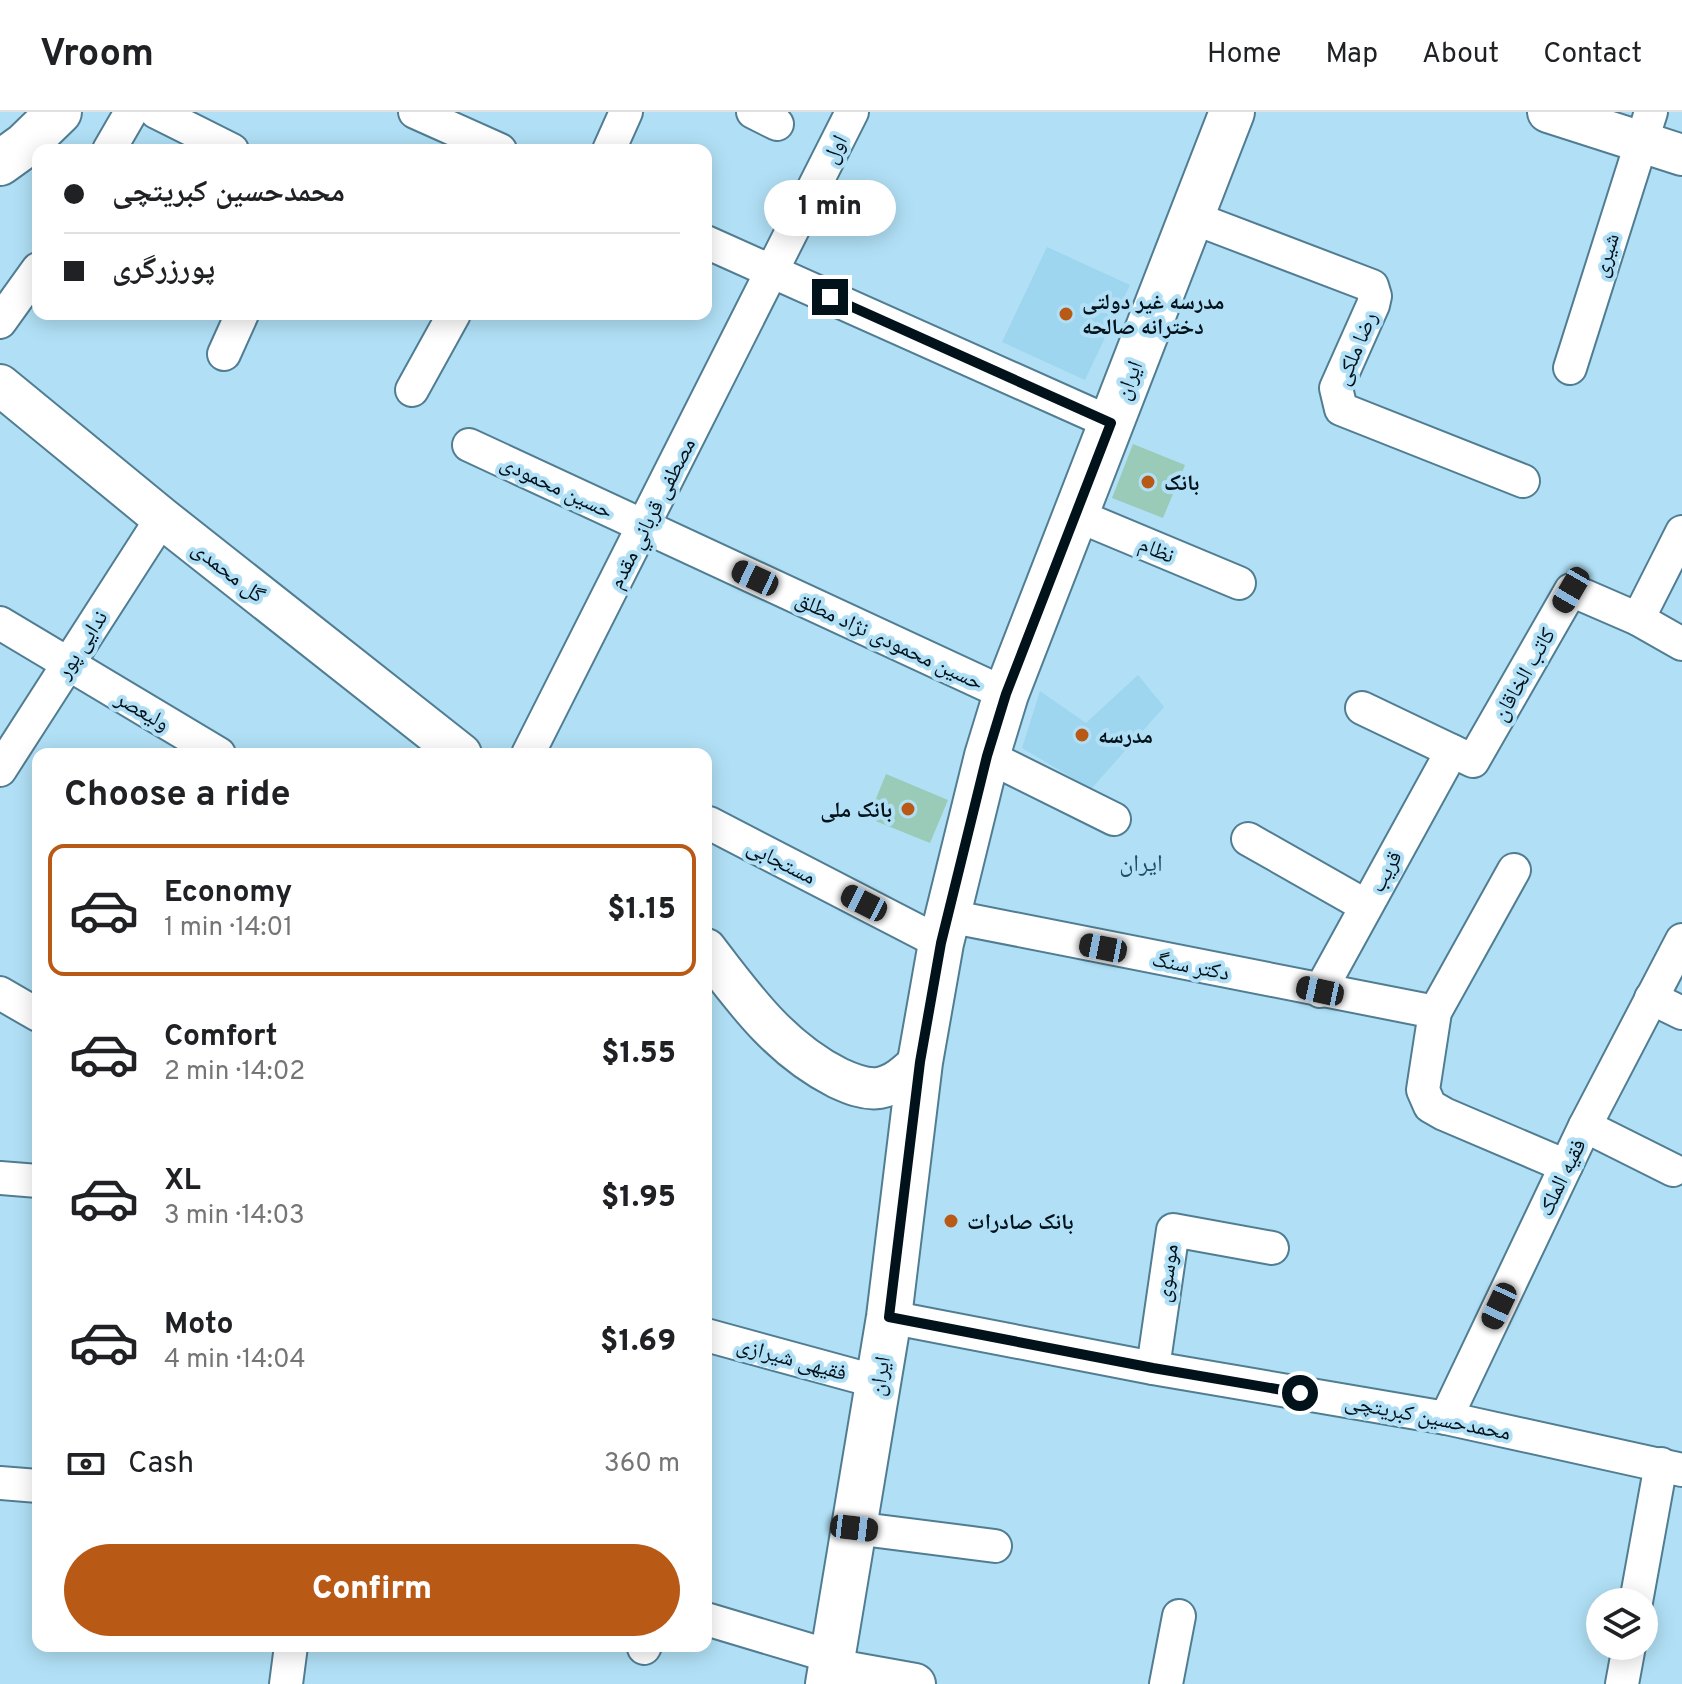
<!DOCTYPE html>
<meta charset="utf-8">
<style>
:root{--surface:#fff;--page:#f2f2f2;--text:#202124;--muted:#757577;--line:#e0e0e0;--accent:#b95916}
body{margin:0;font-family:Overpass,"Noto Naskh Arabic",sans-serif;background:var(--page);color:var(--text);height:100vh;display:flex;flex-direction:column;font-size:30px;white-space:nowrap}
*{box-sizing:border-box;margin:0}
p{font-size:26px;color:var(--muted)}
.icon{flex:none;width:44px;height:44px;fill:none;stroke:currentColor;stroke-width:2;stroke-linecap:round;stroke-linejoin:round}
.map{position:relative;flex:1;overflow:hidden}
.details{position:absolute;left:32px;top:636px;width:680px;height:904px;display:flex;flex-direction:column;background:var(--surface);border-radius:16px;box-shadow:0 4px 20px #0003}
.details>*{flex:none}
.top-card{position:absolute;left:32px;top:32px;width:680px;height:176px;border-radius:16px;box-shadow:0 4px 20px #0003;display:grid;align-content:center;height:176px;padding:0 32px;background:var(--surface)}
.tools{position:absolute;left:1586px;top:1476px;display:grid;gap:16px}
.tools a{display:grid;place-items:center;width:72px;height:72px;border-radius:50%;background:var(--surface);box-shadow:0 4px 20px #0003;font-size:40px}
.end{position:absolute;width:36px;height:36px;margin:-18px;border:10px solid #02121a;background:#fff;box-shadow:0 0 0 4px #fff}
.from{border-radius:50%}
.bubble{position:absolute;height:56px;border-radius:28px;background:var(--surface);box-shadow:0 4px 20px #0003;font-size:26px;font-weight:800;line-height:56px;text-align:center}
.car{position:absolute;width:24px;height:48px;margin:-24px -12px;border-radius:10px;box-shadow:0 0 6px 2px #0007;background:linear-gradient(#222 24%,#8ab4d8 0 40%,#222 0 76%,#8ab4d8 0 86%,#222 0)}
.top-card b{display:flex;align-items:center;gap:28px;height:76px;font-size:30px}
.top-card b+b{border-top:2px solid var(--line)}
.top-card i{width:20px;height:20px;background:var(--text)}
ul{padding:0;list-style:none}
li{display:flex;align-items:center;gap:24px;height:132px;margin:0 16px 12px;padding:0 16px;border:4px solid transparent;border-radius:16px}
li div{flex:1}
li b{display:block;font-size:30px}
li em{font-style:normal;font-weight:800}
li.selected{border-color:var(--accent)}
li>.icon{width:72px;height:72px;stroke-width:1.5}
h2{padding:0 32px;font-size:36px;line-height:96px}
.pay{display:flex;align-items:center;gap:20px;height:88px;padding:0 32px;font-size:30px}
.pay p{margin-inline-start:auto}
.primary-button{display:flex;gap:16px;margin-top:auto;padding:16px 32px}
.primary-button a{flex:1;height:92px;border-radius:48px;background:var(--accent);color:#fff;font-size:32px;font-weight:800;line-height:92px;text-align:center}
header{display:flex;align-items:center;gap:48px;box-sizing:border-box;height:112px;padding:0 40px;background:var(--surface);border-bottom:2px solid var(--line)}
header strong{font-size:38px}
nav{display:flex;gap:44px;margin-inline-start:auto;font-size:28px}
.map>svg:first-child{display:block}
</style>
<header>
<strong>Vroom</strong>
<nav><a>Home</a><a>Map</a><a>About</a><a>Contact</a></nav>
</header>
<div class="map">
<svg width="1682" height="1572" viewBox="0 0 1682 1572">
<rect width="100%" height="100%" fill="#b1e0f6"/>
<g fill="#9ed5ef">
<path d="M1047,135L1130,173L1085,268L1002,230Z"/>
<path d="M1138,563L1164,595L1091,677L1022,636L1040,579L1086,611Z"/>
</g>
<g fill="#9acbb8">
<path d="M1133,332L1185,353L1163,406L1112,386Z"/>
<path d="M886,662L948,688L930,731L868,706Z"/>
</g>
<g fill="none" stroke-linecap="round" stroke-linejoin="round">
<g stroke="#517d92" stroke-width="36">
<g id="minor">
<path d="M156,0L232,38"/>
<path d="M415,0L500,38"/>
<path d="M753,0L777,12"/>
<path d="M109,38L131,0"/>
<path d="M609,38L626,0"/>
<path d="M1191,105L1372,174L1375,184L1373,193L1336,276L1341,297L1523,369"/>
<path d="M706,130L1111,311"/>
<path d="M0,210L38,157"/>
<path d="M224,242L242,202"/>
<path d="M1570,256L1651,0"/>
<path d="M412,278L454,202"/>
<path d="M469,333L1006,582"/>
<path d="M1076,403L1239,471"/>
<path d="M1638,507L1682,532"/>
<path d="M0,511L219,642"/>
<path d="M1362,596L1473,649L1571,478L1638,507L1682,420"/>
<path d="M528,642L852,0"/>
<path d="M987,644L1114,707"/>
<path d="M0,658L162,406"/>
<path d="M709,711L941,831"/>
<path d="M1248,727L1366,794"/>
<path d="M1514,758L1435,900L1423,978L1430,994L1444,1002L1566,1054"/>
<path d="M948,804L1435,900"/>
<path d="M1320,879L1452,639"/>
<path d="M0,881L38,903"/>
<path d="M1651,886L1682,901"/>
<path d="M1585,1014L1673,1058"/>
<path d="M0,1066L38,1069"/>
<path d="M889,1205L1153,1256L1446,1306L1682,1358"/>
<path d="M706,1223L878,1270"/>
<path d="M1153,1256L1173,1118L1272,1136"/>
<path d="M1446,1306L1585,1014L1682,828"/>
<path d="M0,1371L38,1374"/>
<path d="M854,1416L995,1434"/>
<path d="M1636,1490L1661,1352"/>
<path d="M706,1507L833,1545"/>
<path d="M644,1536L645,1534"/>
<path d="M286,1572L291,1534"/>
<path d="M1166,1572L1179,1504"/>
<path d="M1622,1572L1629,1534"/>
</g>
</g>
<g stroke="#517d92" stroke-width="44">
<g id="tertiary">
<path d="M1548,0L1682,43"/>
<path d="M0,273L162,406L461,642"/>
<path d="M706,837C744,887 780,937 838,966C851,972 865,978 879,976C896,973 908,961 920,950"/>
<path d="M831,1557L915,1572"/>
</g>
</g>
<g stroke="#517d92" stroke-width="48">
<g id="secondary">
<path d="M0,51L25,33L59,0"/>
<path d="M828,1572L889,1205L920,950L941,831L987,644L1006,582L1232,0"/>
</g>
</g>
<use href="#minor" stroke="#fff" stroke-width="32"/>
<use href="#tertiary" stroke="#fff" stroke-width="40"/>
<use href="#secondary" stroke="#fff" stroke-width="44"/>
</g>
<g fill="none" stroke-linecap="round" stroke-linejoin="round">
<path stroke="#02121a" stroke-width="10" d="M830,185L1111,311L1006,582L987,644L941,831L920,950L889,1205L1153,1256L1300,1281"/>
</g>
<g fill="#b95916" stroke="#b1e0f6" stroke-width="3">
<circle cx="1066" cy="202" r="8"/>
<circle cx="1148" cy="370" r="8"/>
<circle cx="1082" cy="623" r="8"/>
<circle cx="908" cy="697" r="8"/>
<circle cx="951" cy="1109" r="8"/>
</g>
<g text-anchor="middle" stroke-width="8" stroke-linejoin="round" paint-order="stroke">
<g font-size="22" fill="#02121a" stroke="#b1e0f6">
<text transform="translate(834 37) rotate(-64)" y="8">اول</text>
<text transform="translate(1605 143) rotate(-73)" y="8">شیری</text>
<text transform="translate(1355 236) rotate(-67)" y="8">رضا ملکی</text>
<text transform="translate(1128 268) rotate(-69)" y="8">ایران</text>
<text transform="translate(557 374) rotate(25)" y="8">حسین محمودی</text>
<text transform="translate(651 401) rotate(-63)" y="8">مصطفی قرباني مقدم</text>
<text transform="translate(1157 437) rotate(23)" y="8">نظام</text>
<text transform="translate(229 459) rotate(38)" y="8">گل محمدی</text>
<text transform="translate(890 528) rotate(25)" y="8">حسین محمودی نژاد مطلق</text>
<text transform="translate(81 532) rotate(-57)" y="8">ندایی پور</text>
<text transform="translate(1523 562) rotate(-60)" y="8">کاتب الخاقان</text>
<text transform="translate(143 598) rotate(30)" y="8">ولیعصر</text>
<text transform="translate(782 749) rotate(27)" y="8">مستجابی</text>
<text transform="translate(1385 759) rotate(-61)" y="8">قریب</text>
<text transform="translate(1191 853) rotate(11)" y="8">دکتر سنگ</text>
<text transform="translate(1561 1065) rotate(-64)" y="8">فقیه الملک</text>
<text transform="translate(1166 1161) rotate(-82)" y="8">موسوی</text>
<text transform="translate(792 1246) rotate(15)" y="8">فقیهی شیرازی</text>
<text transform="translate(879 1264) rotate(-81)" y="8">ایران</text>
<text transform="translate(1428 1304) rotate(11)" y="8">محمدحسین کبریتچی</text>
</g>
<g font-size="22" font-weight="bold" fill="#02121a" stroke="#b1e0f6" text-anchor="start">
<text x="1082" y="197">مدرسه غیر دولتی<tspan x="1082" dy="25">دخترانه صالحه</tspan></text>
<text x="1164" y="378">بانک</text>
<text x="1098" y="631">مدرسه</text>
<text x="892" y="705" text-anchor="end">بانک ملی</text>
<text x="967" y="1117">بانک صادرات</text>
</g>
<g font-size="24" fill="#214d60" stroke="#b1e0f6">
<text x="1141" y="759">ایران</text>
</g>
</g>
</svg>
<div class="tools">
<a><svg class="icon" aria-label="layers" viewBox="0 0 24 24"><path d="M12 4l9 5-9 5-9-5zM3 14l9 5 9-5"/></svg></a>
</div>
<i class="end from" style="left:1300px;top:1281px"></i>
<i class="end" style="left:830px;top:185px"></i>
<div class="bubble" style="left:764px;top:68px;width:132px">1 min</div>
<i class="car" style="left:755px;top:466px;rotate:295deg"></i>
<i class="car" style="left:1571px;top:478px;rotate:210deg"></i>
<i class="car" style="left:864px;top:791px;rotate:297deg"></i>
<i class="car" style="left:1103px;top:836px;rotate:281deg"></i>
<i class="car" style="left:1320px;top:879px;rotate:282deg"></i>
<i class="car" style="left:1499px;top:1194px;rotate:205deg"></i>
<i class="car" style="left:854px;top:1416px;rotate:97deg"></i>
<div class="top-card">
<b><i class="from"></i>محمدحسین کبریتچی</b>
<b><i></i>پورزرگری</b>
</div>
<section class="details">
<h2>Choose a ride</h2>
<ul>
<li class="selected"><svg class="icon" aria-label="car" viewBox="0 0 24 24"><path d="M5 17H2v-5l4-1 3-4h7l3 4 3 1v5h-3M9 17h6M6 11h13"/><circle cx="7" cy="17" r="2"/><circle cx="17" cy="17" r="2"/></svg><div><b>Economy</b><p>1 min · 14:01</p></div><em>$1.15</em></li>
<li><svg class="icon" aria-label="car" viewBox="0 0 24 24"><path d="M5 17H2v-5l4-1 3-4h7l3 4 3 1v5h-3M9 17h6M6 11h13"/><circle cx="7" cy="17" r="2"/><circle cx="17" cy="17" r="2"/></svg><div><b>Comfort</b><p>2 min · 14:02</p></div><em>$1.55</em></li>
<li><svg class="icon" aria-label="car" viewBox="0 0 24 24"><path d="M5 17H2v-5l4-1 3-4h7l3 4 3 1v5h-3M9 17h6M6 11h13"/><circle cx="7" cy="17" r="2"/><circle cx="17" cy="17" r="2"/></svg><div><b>XL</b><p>3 min · 14:03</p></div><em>$1.95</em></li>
<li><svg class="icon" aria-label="car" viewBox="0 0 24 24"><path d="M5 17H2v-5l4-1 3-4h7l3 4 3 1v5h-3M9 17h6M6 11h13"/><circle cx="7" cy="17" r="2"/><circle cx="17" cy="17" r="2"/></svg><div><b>Moto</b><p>4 min · 14:04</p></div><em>$1.69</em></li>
</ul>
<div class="pay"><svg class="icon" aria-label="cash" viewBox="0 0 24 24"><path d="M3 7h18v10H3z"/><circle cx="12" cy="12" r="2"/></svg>Cash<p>360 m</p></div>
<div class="primary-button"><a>Confirm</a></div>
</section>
</div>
